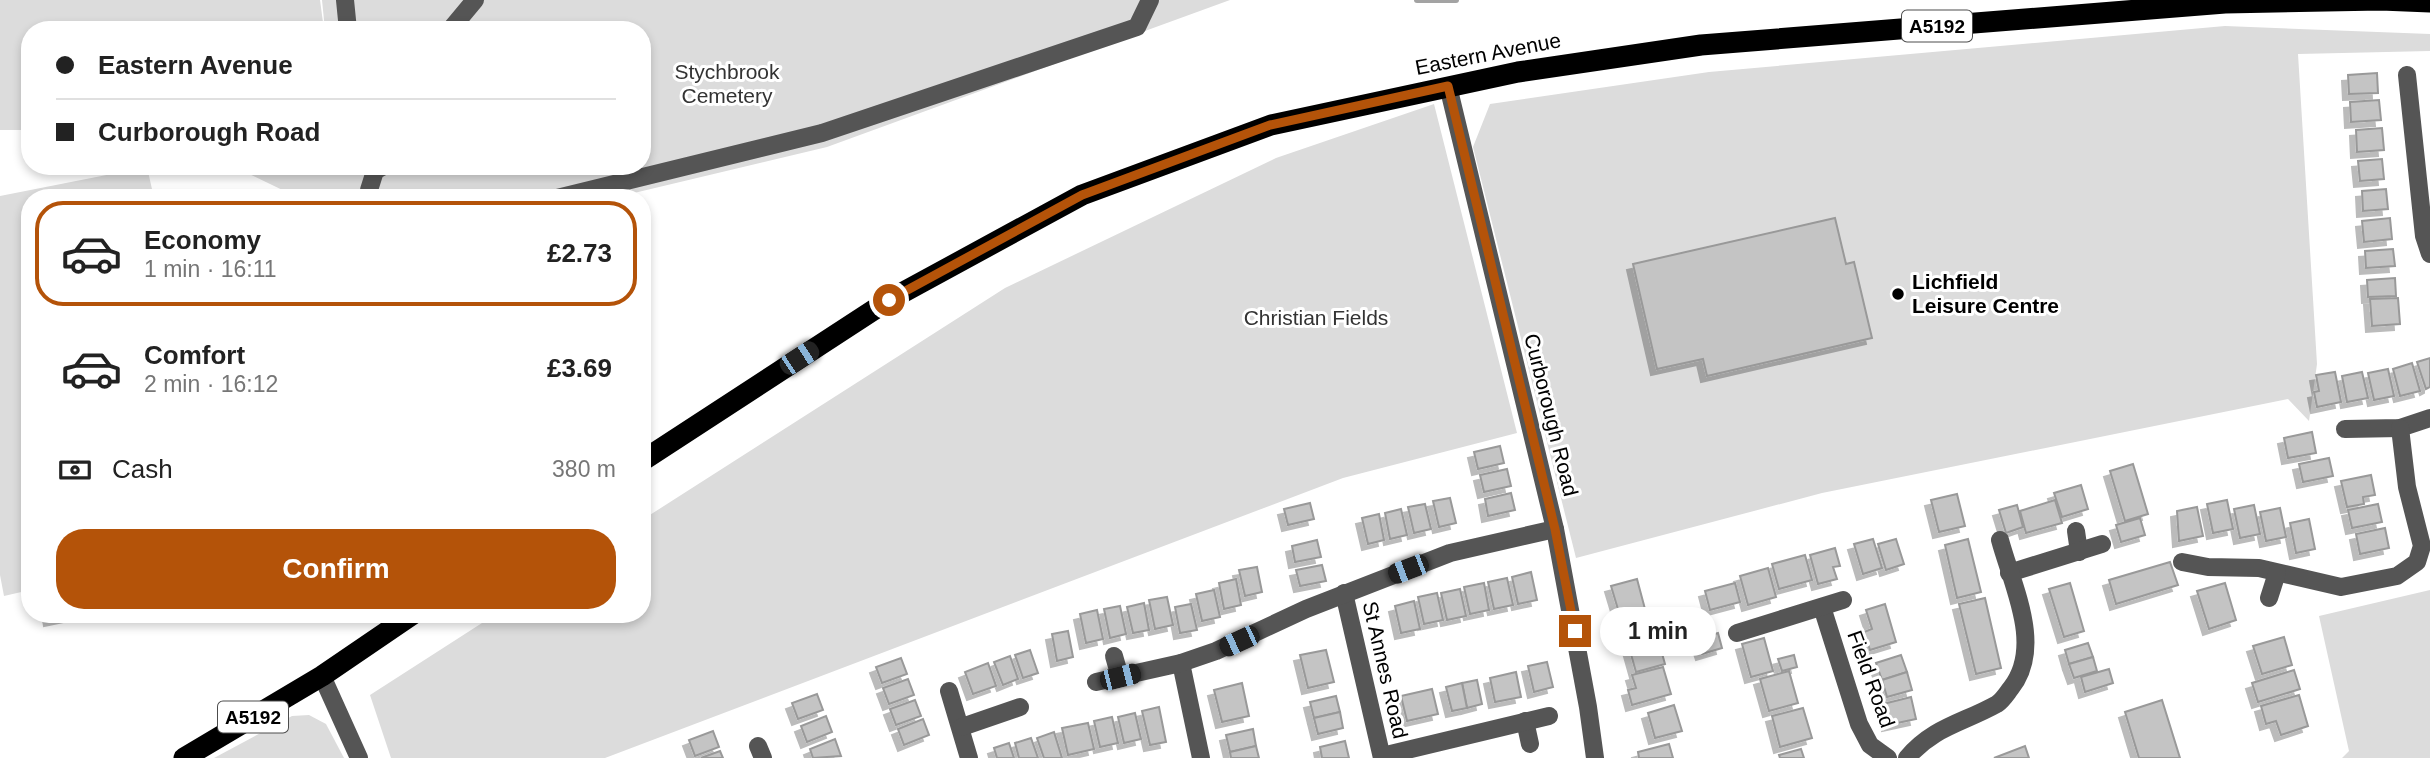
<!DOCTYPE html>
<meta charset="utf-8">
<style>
:root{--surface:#fff;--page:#f2f2f2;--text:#222;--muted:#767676;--line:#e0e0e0;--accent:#b45309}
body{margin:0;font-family:Arial,sans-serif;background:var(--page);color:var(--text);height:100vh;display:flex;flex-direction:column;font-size:26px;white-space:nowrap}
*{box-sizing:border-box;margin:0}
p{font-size:23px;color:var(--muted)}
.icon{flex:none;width:38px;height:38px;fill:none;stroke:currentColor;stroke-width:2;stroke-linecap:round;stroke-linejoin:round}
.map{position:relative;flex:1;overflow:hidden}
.drawer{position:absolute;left:21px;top:189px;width:630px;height:434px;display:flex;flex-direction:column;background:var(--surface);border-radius:28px;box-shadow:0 4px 10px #0003}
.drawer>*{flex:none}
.banner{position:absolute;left:21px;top:21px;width:630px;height:154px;border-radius:28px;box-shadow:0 4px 10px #0003;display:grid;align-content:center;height:154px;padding:0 35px;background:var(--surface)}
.end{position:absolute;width:32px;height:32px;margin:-16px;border:9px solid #b45309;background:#fff;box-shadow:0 0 0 4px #fff}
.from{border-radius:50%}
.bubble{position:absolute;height:49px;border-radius:24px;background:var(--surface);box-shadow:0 4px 10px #0003;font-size:23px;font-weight:700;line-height:49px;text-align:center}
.car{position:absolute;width:21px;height:42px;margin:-21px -10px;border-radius:9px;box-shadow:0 0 5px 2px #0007;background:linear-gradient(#222 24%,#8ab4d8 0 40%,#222 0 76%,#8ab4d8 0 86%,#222 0)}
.banner b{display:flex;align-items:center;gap:24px;height:66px;font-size:26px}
.banner b+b{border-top:2px solid var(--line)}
.banner i{width:18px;height:18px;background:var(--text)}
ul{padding:12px 0 0;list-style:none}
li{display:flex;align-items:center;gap:21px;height:105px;margin:0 14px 10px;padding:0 21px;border:4px solid transparent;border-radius:28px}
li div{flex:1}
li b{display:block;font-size:26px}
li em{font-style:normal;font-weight:700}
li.active{border-color:var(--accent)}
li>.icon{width:63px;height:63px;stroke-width:1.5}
.pay{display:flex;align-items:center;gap:18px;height:77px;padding:0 35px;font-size:26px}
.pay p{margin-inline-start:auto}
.button{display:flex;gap:14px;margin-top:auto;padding:14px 35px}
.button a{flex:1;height:80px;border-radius:28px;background:var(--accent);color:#fff;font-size:28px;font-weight:700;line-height:80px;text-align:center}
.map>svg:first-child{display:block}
</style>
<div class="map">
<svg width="2430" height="758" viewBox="0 0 2430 758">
<defs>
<filter id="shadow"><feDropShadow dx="-6" dy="6" stdDeviation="0" flood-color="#0004"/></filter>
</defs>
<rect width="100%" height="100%" fill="#fff"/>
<g fill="#dcdcdc">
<path d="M0,0H320L324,30H30V130H0Z"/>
<path d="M322,0H1230L827,147L613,198H299L233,166H642V30H325Z"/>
<path d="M2225,26L2430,34V51L2298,54L2317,364L2309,421L2288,399L1822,493L1576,558L1473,147L1490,104L1709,72Z"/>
<path d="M1434,104L1517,433L1343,478L605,758H391L370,695L496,614H642V520L1005,288L1276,158Z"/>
<path d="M147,167L154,198H30V590L4,596L0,575V196Z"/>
<path d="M2430,590V758H2342L2349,751L2319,616Z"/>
<path d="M309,715L326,724L344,758H214L292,716Z"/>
</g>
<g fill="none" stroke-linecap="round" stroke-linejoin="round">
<path stroke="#a3a3a3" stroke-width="6" d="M1417,0H1456"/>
</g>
<g fill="#c4c4c4" stroke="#999" stroke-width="2" filter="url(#shadow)">
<path d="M2377,73L2378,93L2349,94L2348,75Z"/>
<path d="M2379,100L2381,120L2351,122L2350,102Z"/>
<path d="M2382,128L2384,150L2357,152L2356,130Z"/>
<path d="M2382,159L2384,179L2360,181L2358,161Z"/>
<path d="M2386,189L2388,209L2363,211L2362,191Z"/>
<path d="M1835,218L1846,264L1854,262L1872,338L1707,376L1703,359L1657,369L1633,264Z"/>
<path d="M2390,218L2392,239L2364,242L2362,221Z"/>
<path d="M2393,249L2395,266L2366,268L2365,251Z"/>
<path d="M2395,278L2396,296L2368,297L2367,280Z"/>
<path d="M2398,298L2400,324L2372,326L2370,299Z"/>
<path d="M2430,358V387L2426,389L2417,362Z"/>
<path d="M2412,363L2420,391L2400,396L2393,369Z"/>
<path d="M2388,369L2394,396L2374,400L2368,373Z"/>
<path d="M2335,372L2341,402L2317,407L2314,392L2319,391L2316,375Z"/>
<path d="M2362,372L2368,398L2347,402L2342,376Z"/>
<path d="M2312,432L2316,453L2288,458L2284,438Z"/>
<path d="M1500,446L1504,463L1478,469L1474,452Z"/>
<path d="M2329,458L2333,476L2303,482L2299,464Z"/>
<path d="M2133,464L2148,514L2125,521L2110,471Z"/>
<path d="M1507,469L1511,486L1484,492L1480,475Z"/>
<path d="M2371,475L2375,495L2363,497L2364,504L2347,507L2341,481Z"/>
<path d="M2081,485L2088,509L2062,517L2054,493Z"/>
<path d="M1511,493L1515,510L1488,516L1485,499Z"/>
<path d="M1957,494L1965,526L1939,532L1931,500Z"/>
<path d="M1450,498L1456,523L1439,527L1433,501Z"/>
<path d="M2055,500L2062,523L2026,533L2020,511Z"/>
<path d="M2227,500L2233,529L2213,533L2207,504Z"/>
<path d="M1310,503L1314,519L1288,525L1284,509Z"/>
<path d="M1425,504L1431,529L1414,533L1408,507Z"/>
<path d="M2378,504L2382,522L2352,528L2348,510Z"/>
<path d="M2017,505L2023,527L2006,533L1999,510Z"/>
<path d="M2254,505L2260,534L2240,538L2234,509Z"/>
<path d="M2197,507L2203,536L2179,541L2177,511Z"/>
<path d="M2280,508L2286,537L2266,541L2260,512Z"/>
<path d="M1401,509L1407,535L1390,539L1385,513Z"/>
<path d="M1379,514L1384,540L1368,544L1362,518Z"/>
<path d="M2140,518L2145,535L2121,542L2116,525Z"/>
<path d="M2309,519L2315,549L2296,553L2290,523Z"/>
<path d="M2385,528L2389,548L2360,554L2356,534Z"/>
<path d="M1873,539L1882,568L1863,574L1854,544Z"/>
<path d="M1896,539L1904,564L1886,570L1878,544Z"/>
<path d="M1968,539L1981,592L1957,598L1945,545Z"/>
<path d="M1317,540L1321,557L1295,562L1292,546Z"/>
<path d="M1835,548L1840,566L1833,567L1837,579L1818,584L1810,555Z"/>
<path d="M1805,555L1812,580L1779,589L1772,564Z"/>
<path d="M2170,562L2178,585L2116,604L2109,580Z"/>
<path d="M1322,565L1326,581L1300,586L1296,570Z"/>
<path d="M1257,567L1262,592L1245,596L1239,570Z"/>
<path d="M1768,568L1776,597L1748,605L1740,576Z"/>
<path d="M1531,572L1537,600L1518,604L1512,577Z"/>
<path d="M1507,578L1513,605L1494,609L1488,582Z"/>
<path d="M1236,579L1241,605L1224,609L1219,583Z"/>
<path d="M1637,579L1645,609L1620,616L1611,586Z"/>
<path d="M1484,583L1489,610L1470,614L1464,587Z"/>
<path d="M1735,583L1740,602L1710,610L1705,591Z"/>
<path d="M2070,583L2084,631L2064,637L2049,589Z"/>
<path d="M2225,583L2236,620L2209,629L2197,591Z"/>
<path d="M1460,589L1466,616L1447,620L1441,593Z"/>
<path d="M1214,590L1220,617L1202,621L1196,594Z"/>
<path d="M1437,593L1443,620L1424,624L1418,597Z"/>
<path d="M1167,597L1173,625L1155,629L1149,600Z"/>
<path d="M1985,598L2001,668L1976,674L1959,604Z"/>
<path d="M1414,601L1420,629L1401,633L1395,606Z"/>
<path d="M1144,603L1149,630L1133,633L1127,607Z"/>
<path d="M1191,604L1197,630L1180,633L1175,607Z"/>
<path d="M1885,604L1896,642L1870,650L1864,632L1872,629L1866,610Z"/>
<path d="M1120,606L1126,634L1110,638L1104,609Z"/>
<path d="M1097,610L1103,639L1086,643L1080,614Z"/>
<path d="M49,614H79L50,620Z"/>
<path d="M1068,631L1073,657L1057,661L1052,634Z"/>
<path d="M1656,632L1665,664L1636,672L1627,640Z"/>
<path d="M1718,633L1722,648L1702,654L1697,639Z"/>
<path d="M2284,637L2292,665L2262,674L2253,646Z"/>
<path d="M1764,638L1773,671L1751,677L1742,644Z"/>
<path d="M2088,643L2093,657L2069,664L2065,650Z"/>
<path d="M1030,650L1038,673L1023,678L1015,655Z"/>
<path d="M1326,650L1334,682L1308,688L1300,655Z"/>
<path d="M1794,655L1797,667L1782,671L1778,659Z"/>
<path d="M1901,655L1907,672L1882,680L1876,663Z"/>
<path d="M1010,656L1018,679L1003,685L994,662Z"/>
<path d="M2093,657L2097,671L2074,678L2069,664Z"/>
<path d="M901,658L907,674L882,683L876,667Z"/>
<path d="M1547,662L1553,687L1534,692L1528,666Z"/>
<path d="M988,663L996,686L973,694L965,672Z"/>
<path d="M1663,667L1671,694L1632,705L1628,690L1636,688L1632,675Z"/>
<path d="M2109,669L2113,683L2085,692L2081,677Z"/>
<path d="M2294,670L2300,689L2258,702L2252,683Z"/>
<path d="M1789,671L1798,703L1769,711L1760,679Z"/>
<path d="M1516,672L1521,697L1495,702L1490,678Z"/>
<path d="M1907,672L1912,690L1887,697L1882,680Z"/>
<path d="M908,679L914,695L889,704L883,688Z"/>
<path d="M1477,680L1482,704L1467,708L1462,683Z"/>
<path d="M1242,683L1249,716L1222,722L1214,690Z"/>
<path d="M1462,683L1467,708L1452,711L1446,687Z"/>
<path d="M1432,689L1438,714L1407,721L1401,696Z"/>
<path d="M817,694L823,710L798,719L792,703Z"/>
<path d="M2299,695L2308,726L2281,735L2276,721L2266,724L2261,706Z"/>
<path d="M1336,696L1340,712L1314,718L1310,702Z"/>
<path d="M1911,697L1916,719L1888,725L1883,704Z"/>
<path d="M915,700L921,716L896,725L890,709Z"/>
<path d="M2162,700L2180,758H2139L2125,712Z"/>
<path d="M1674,705L1682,731L1655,738L1648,713Z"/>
<path d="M1159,707L1166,742L1150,745L1142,711Z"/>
<path d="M1803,708L1812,738L1780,747L1772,716Z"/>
<path d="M1340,712L1343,728L1318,734L1314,718Z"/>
<path d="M1135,713L1141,739L1124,743L1118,717Z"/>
<path d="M826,716L832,732L807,742L801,726Z"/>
<path d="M1112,717L1118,743L1100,747L1094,721Z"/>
<path d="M923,719L929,735L904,745L898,729Z"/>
<path d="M1088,723L1094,749L1068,755L1062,728Z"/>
<path d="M1253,729L1256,746L1230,752L1226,735Z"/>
<path d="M713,731L719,747L695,756L689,740Z"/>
<path d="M1054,732L1062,758H1044L1037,738Z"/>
<path d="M1031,738L1038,758H1019L1015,743Z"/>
<path d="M835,739L841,756L813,758L810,749Z"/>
<path d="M1345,741L1349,758H1322L1320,747Z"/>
<path d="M1009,743L1014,758H997L994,748Z"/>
<path d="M1669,744L1673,758H1639L1638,752Z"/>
<path d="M1256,746L1259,758H1231L1230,752Z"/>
<path d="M2025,746L2029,758H1994Z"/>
<path d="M1801,749L1804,758H1780L1779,755Z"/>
<path d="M720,751L723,758H701Z"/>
</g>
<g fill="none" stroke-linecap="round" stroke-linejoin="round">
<g stroke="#555" stroke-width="18">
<path d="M345,0L348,30"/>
<path d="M450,30L475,0"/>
<path d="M2407,75L2424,236L2430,254"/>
<path d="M1448,86L1555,529L1588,707L1595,758"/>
<path d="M371,198L369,190L375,171L384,166"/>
<path d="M557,198L822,133L1137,27L1150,0"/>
<path d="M2345,429L2400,428L2430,418"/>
<path d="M2076,531L2079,552"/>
<path d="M2182,562L2208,567L2259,568L2341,587L2397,576L2417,562L2422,546L2407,487L2400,428"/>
<path d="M2009,573L2102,544"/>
<path d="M1344,593L1382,758"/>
<path d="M2269,598L2277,573"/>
<path d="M1822,607L1859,724L1870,745L1888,758"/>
<path d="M1737,633L1843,600"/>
<path d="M1114,656L1120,677"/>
<path d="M1181,663L1201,758"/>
<path d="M322,676L359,758"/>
<path d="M1096,682L1181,663L1216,651L1306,609L1450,553L1555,529"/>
<path d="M949,691L969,758"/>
<path d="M1525,721L1530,744"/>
<path d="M962,727L1020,707"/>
<path d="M758,746L763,758"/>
<path d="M1382,756L1549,716"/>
<path d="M1907,758C1933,727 1963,723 1997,704C2003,700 2007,693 2011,688C2044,646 2012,585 2000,540"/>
</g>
<g stroke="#000" stroke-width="21">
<path d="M642,461L889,300L1082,195L1271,125L1518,72L1701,45L2225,3L2381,0L2430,2"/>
<path d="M184,758L322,676L413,614"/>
</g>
</g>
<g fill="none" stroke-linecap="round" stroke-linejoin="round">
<path stroke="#b45309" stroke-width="9" d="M889,300L1082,195L1270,125L1448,86L1555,529L1575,631"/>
</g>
<circle fill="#000" stroke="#fff" stroke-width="2.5" cx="1898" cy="294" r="7"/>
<g text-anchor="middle" stroke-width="6" stroke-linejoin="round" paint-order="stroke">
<g fill="#fff" stroke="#4c4c4c" stroke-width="2">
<rect x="1902" y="10.5" width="70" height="31" rx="5"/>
<rect x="218" y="701.5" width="70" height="31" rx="5"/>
</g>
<g font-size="19" font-weight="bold" fill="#000">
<text x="1937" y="33">A5192</text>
<text x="253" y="724">A5192</text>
</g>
<g font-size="21" fill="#000" stroke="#fff">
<text transform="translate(1488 54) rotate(-11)" y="7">Eastern Avenue</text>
<text transform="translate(1551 415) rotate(76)" y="7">Curborough Road</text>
<text transform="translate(1385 670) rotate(77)" y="7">St Annes Road</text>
<text transform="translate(1871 679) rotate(70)" y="7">Field Road</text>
</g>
<g font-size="21" fill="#333" stroke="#fff">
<text x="727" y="79">Stychbrook<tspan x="727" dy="24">Cemetery</tspan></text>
<text x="1316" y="325">Christian Fields</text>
</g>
<g font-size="21" font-weight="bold" fill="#000" stroke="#fff" text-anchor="start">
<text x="1912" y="289">Lichfield<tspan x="1912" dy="24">Leisure Centre</tspan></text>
</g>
</g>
</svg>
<i class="end from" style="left:889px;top:300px"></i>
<i class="end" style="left:1575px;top:631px"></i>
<div class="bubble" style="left:1600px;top:607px;width:116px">1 min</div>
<i class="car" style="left:799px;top:358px;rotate:57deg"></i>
<i class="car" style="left:1408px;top:569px;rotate:249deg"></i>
<i class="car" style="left:1239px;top:641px;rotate:245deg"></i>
<i class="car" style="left:1120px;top:677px;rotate:76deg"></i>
<div class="banner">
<b><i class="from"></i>Eastern Avenue</b>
<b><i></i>Curborough Road</b>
</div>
<section class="drawer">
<ul>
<li class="active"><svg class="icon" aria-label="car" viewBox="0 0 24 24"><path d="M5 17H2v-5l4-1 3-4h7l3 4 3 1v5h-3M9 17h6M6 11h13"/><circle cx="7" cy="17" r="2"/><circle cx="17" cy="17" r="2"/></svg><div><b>Economy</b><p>1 min · 16:11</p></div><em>£2.73</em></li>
<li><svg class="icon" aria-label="car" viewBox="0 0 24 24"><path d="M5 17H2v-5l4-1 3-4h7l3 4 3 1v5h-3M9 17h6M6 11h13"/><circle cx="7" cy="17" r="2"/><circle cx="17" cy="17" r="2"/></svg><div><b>Comfort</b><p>2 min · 16:12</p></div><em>£3.69</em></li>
</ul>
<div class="pay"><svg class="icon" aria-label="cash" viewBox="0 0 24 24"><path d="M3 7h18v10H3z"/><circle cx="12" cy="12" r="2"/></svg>Cash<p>380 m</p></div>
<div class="button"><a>Confirm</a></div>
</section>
</div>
